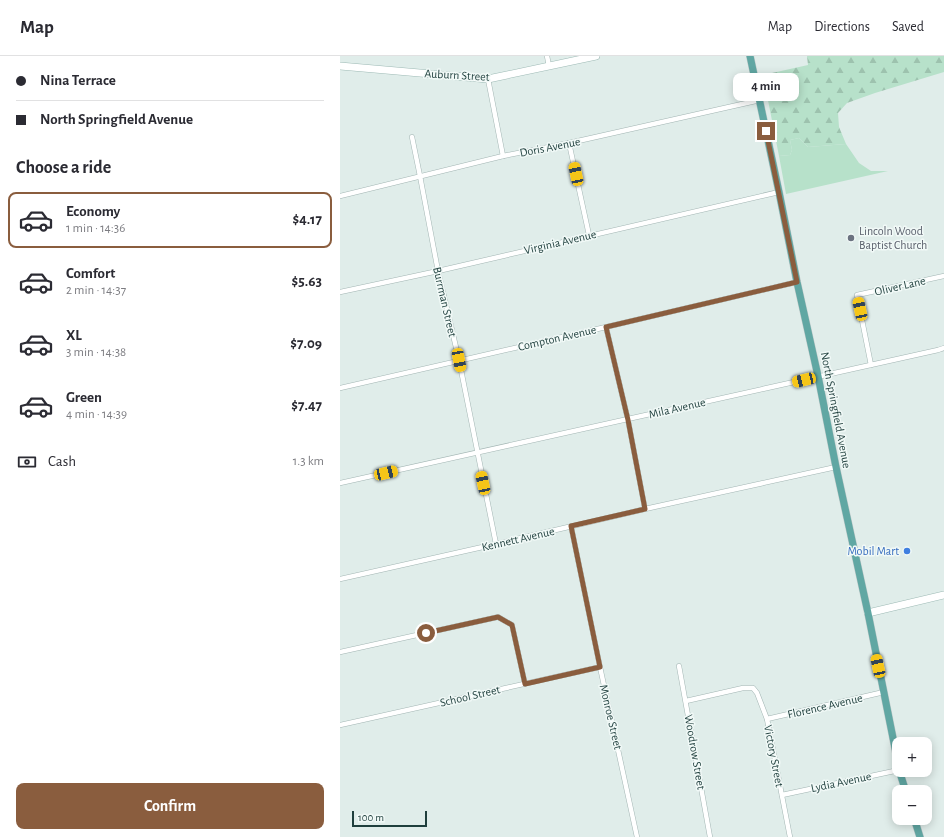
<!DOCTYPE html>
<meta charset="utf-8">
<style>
:root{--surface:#fff;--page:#f2f2f3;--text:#2b2b33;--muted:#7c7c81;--line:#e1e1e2;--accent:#8a5d3e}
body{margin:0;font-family:"Alegreya Sans",sans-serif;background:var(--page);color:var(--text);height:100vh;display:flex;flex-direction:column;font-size:15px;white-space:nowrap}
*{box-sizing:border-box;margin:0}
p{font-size:13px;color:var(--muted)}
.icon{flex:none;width:22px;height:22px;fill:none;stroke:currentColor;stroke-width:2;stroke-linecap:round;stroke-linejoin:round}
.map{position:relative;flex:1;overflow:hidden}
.drawer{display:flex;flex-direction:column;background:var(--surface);width:340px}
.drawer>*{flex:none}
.top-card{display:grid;align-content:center;height:88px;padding:0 16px;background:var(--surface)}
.tools{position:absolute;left:552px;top:681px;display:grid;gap:8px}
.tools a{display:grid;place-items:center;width:40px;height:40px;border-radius:8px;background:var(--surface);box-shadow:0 2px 10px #0003;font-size:20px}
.scale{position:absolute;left:12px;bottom:10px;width:75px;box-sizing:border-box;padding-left:4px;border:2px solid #1f3f3d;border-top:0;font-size:11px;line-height:14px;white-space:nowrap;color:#1f3f3d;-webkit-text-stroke:3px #f1f9f7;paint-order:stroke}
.end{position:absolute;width:18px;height:18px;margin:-9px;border:5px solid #8a5d3e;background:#fff;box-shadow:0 0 0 2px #fff}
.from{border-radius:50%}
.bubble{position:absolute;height:28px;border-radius:8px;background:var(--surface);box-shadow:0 2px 10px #0003;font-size:13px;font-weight:700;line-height:28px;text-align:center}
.car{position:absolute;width:12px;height:24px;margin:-12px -6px;border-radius:5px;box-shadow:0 0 3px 1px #0007;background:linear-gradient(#f5c518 24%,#345 0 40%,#f5c518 0 76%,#345 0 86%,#f5c518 0)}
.top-card b{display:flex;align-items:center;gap:14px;height:38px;font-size:15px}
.top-card b+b{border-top:1px solid var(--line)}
.top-card i{width:10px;height:10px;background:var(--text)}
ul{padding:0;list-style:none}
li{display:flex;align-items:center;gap:12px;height:56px;margin:0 8px 6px;padding:0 8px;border:2px solid transparent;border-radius:8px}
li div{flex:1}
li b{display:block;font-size:15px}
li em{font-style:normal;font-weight:700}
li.current{border-color:var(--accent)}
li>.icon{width:36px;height:36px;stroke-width:1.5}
h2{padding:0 16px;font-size:18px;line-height:48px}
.pay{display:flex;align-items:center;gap:10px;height:44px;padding:0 16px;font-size:15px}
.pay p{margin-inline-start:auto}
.primary-button{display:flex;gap:8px;margin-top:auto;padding:8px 16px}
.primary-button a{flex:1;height:46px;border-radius:8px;background:var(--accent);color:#fff;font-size:16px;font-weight:700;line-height:46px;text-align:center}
header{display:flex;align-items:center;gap:24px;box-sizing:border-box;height:56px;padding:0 20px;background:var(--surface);border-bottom:1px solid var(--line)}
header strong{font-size:19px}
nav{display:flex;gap:22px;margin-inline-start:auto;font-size:14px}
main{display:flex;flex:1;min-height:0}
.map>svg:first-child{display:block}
</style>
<header>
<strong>Map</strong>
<nav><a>Map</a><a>Directions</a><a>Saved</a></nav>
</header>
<main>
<section class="drawer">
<div class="top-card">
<b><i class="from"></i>Nina Terrace</b>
<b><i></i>North Springfield Avenue</b>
</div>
<h2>Choose a ride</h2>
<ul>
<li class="current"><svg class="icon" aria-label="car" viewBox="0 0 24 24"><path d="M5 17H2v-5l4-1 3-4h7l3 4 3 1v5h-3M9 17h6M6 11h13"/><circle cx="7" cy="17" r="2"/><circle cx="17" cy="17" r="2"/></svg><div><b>Economy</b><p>1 min · 14:36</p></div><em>$4.17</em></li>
<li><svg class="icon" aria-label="car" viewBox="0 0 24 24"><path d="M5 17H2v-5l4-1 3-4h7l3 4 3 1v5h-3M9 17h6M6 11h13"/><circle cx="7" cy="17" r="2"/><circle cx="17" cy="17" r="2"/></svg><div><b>Comfort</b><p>2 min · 14:37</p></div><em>$5.63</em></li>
<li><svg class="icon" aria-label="car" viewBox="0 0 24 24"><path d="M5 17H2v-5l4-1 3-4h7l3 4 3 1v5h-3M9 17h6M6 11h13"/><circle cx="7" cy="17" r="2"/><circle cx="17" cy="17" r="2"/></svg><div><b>XL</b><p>3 min · 14:38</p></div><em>$7.09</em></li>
<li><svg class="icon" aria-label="car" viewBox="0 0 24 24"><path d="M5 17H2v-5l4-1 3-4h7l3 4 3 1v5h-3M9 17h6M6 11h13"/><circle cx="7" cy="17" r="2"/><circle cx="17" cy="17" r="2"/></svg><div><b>Green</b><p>4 min · 14:39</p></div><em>$7.47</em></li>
</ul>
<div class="pay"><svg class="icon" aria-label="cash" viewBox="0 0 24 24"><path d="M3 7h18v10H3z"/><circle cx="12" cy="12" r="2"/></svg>Cash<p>1.3 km</p></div>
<div class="primary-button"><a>Confirm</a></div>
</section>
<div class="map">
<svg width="604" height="781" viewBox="0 0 604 781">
<defs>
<pattern id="forest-firs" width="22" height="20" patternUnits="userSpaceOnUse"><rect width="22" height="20" fill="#b7e1ca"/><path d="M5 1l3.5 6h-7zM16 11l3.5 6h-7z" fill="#9dc2ae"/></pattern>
</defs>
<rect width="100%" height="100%" fill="#e0edea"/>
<path fill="#b7e1ca" d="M459,82L468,91L506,88L519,107L531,115H548L446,138L439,100L450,99L452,94L450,84Z"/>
<path fill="url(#forest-firs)" d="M467,0H604V16L535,37L507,47L498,57L499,71L506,88L468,91L459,82L450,84L452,94L450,99L439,100L423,19L468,9Z"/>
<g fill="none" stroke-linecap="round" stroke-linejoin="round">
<g stroke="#a2b5b3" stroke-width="5.5">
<g id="street">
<path d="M207,0L209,10"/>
<path d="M148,23L163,100"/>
<path d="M72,81L80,120L98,215L119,304L156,488"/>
<path d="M229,87L249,179"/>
<path d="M0,140L163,100L229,87L420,44"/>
<path d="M0,236L98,215L439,136"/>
<path d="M266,271L288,364L305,453"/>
<path d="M531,309L517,239L604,220"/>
<path d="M0,332L266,271L457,226"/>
<path d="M0,427L598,294L604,292"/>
<path d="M231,470L260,611L297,781"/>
<path d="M0,523L156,488L305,453L496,411"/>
<path d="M0,596L158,561L172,569L185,628"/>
<path d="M339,610L370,781"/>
<path d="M346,645L403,632H413L417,637L427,663L450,781"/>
<path d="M427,663L544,636"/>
<path d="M0,669L260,611"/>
<path d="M442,739L559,714"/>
</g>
</g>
<g stroke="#9dbab5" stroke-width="8">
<g id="secondary">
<path d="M0,10L148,23L256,0"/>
<path d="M528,557L604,539"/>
</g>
</g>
<g stroke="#c0c9c9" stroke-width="8">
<g id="primary">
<path d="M410,0L439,136L457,226L478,320L496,411L528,557L559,712"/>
<path d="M559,714L566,736"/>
<path d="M574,762L580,781"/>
</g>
</g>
<use href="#street" stroke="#fff" stroke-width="4.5"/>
<use href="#secondary" stroke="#fff" stroke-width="7"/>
<use href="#primary" stroke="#60a7a3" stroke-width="7"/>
</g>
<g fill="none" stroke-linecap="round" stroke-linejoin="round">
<path stroke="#8a5d3e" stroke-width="5" d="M86,577L158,561L172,569L185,628L260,611L231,470L305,453L288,364L266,271L457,226L426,75"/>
</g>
<circle fill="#6b7280" stroke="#f1f9f7" stroke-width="1.5" cx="511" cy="182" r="4"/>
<circle fill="#3f7fe0" stroke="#f1f9f7" stroke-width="1.5" cx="567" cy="495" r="4"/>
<g text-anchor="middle" stroke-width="3" stroke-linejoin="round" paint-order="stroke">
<g font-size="12" fill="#1f3f3d" stroke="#f1f9f7">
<text transform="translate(117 19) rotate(3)" y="4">Auburn Street</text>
<text transform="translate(210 91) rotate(-11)" y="4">Doris Avenue</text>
<text transform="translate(220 186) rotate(-13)" y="4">Virginia Avenue</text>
<text transform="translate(560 230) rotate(-13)" y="4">Oliver Lane</text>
<text transform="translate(105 246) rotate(77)" y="4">Burrman Street</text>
<text transform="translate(217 282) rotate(-13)" y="4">Compton Avenue</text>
<text transform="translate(337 352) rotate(-13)" y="4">Mila Avenue</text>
<text transform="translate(496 354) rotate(79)" y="4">North Springfield Avenue</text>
<text transform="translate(178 483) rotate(-13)" y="4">Kennett Avenue</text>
<text transform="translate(130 640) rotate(-13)" y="4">School Street</text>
<text transform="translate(485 650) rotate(-13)" y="4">Florence Avenue</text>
<text transform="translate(271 661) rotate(77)" y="4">Monroe Street</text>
<text transform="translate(355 696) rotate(80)" y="4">Woodrow Street</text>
<text transform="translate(434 700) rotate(79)" y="4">Victory Street</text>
<text transform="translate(501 726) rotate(-12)" y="4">Lydia Avenue</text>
</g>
<g font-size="12" fill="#5b616d" stroke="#f1f9f7" text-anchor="start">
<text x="519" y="179">Lincoln Wood<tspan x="519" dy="14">Baptist Church</tspan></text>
</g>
<g font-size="12" fill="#366cbe" stroke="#f1f9f7" text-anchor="end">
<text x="559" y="499">Mobil Mart</text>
</g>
</g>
</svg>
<div class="tools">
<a>+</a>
<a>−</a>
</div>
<div class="scale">100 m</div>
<i class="end from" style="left:86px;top:577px"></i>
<i class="end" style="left:426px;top:75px"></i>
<div class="bubble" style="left:393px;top:17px;width:66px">4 min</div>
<i class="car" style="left:236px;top:118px;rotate:348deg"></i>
<i class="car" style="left:520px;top:253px;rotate:348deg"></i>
<i class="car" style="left:119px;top:304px;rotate:169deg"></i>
<i class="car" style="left:464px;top:324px;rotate:257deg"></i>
<i class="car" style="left:46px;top:417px;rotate:77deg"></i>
<i class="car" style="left:143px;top:427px;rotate:348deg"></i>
<i class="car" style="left:538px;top:610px;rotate:348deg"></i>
</div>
</main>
